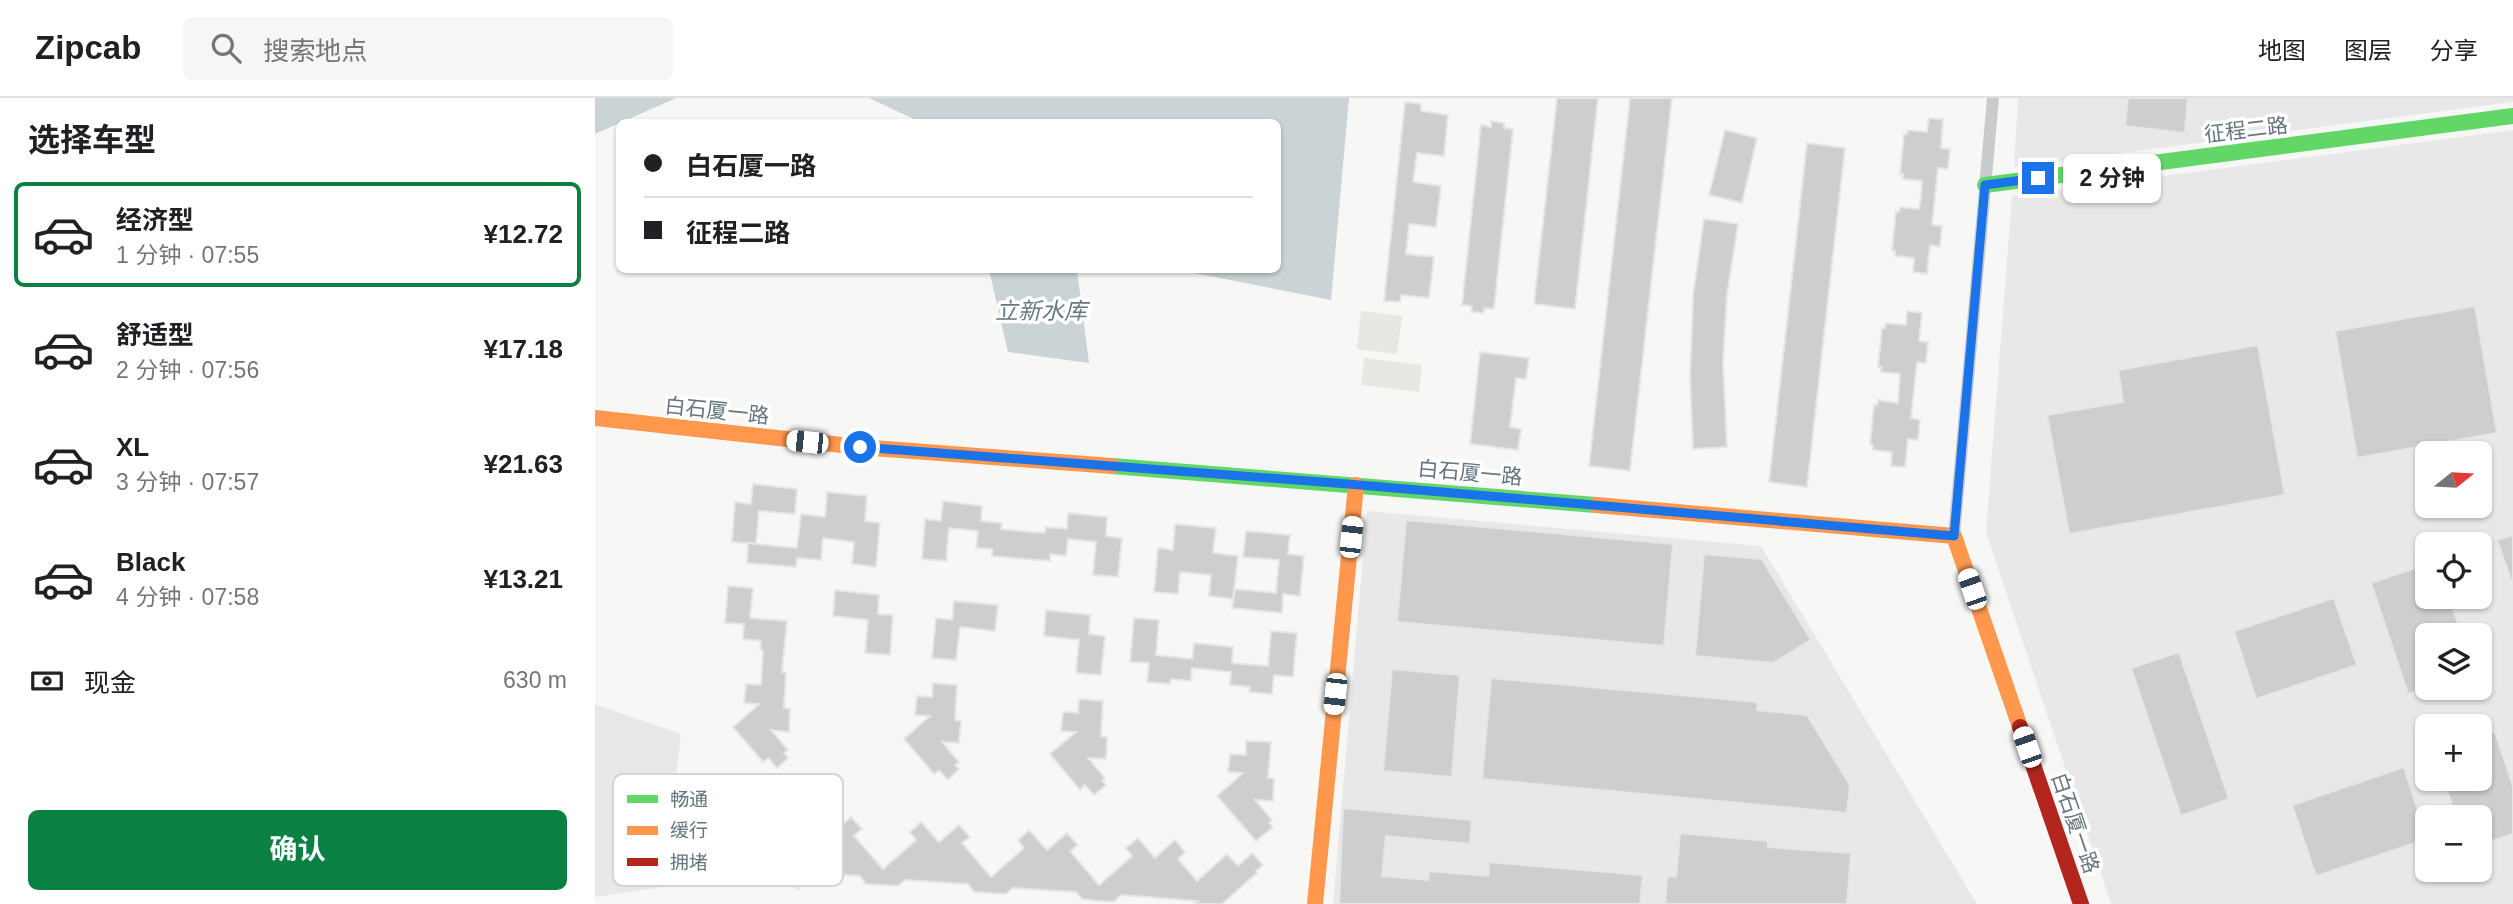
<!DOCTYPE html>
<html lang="zh">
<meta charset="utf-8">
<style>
:root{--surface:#fff;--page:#f6f6f6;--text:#202124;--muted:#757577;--line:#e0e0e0;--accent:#0b8043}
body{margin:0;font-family:Helvetica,"Noto Sans SC",sans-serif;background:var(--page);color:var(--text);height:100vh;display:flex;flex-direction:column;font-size:26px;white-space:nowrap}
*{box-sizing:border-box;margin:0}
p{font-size:23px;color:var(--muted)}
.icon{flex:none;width:38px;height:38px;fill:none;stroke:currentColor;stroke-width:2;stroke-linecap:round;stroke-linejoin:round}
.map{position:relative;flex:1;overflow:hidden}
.panel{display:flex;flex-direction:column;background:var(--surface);width:595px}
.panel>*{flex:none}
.guide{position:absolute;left:21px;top:21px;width:665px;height:154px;border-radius:10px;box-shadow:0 2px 5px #0004;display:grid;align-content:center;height:154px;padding:0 28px;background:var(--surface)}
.needle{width:46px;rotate:72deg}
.controls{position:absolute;left:1820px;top:343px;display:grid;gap:14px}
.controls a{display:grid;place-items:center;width:77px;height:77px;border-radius:10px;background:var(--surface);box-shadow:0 2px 5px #0004;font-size:35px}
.end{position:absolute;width:32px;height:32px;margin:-16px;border:9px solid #1a73e8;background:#fff;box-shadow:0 0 0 4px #fff}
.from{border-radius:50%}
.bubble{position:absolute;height:49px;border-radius:10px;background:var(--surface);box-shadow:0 2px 5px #0004;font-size:23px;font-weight:700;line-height:49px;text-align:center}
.car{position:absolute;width:21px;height:42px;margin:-21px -10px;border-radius:9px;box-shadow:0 0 5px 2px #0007;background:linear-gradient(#fff 24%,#345 0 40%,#fff 0 76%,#345 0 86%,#fff 0)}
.guide b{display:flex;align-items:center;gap:24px;height:66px;font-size:26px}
.guide b+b{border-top:2px solid var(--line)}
.guide i{width:18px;height:18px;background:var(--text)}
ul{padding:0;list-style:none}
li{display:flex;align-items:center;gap:21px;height:105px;margin:0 14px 10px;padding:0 14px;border:4px solid transparent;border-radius:10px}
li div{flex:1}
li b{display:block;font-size:26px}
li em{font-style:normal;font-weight:700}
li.on{border-color:var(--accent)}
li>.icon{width:63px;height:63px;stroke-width:1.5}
h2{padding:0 28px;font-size:32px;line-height:84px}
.pay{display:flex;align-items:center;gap:18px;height:77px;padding:0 28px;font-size:26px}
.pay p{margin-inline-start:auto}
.button{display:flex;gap:14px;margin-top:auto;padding:14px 28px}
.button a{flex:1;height:80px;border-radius:10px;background:var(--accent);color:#fff;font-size:28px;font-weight:700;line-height:80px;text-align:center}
header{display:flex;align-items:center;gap:42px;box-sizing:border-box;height:98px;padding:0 35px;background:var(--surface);border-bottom:2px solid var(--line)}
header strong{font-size:33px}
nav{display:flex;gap:38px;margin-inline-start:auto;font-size:24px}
.search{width:490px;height:63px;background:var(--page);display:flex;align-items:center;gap:18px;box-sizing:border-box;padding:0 24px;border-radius:10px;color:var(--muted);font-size:26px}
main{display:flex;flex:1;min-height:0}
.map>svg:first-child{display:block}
</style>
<header>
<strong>Zipcab</strong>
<div class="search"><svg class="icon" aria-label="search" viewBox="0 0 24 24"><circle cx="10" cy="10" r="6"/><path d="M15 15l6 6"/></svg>搜索地点</div>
<nav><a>地图</a><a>图层</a><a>分享</a></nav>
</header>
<main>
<section class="panel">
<h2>选择车型</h2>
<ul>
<li class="on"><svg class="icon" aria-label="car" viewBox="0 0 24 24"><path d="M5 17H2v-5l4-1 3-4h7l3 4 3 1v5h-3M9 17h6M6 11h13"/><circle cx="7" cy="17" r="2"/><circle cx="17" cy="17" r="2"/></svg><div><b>经济型</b><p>1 分钟 · 07:55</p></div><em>¥12.72</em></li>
<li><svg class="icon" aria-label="car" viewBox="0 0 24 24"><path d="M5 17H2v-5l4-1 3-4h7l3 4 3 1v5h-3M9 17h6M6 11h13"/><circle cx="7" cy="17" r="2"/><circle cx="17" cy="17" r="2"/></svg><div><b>舒适型</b><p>2 分钟 · 07:56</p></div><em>¥17.18</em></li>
<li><svg class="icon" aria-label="car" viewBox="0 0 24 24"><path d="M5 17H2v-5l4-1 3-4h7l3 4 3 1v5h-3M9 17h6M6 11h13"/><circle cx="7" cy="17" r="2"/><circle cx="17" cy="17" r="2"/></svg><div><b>XL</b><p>3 分钟 · 07:57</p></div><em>¥21.63</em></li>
<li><svg class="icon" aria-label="car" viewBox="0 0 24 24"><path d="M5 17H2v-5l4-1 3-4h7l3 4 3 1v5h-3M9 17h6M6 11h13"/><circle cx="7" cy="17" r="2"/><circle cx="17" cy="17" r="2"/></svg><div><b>Black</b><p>4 分钟 · 07:58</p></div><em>¥13.21</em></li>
</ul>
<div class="pay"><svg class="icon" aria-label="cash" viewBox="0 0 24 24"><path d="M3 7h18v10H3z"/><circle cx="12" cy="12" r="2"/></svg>现金<p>630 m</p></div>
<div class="button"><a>确认</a></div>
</section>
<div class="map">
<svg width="1918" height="806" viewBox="0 0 1918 806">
<rect width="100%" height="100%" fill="#f7f7f6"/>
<g fill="#e7e8e7" fill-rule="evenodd">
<path d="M1423,0H1918V4L1419,69Z"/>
<path d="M1918,32V806H1516L1391,434L1417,98ZM1832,355H1885V408H1832ZM1832,446H1885V499H1832ZM1832,537H1885V590H1832ZM1832,628H1885V681H1832ZM1832,719H1885V772H1832Z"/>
<path d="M772,413L1166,448L1382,806H738Z"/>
<path d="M0,606L86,636L68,789L0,799Z"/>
</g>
<g fill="#e6e8e3">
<path d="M766,213L807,218L802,256L762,251Z"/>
<path d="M769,260L827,267L824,294L766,287Z"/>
</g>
<g fill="#cad3d5">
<path d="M0,0H81L0,36Z"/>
<path d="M274,0H754L736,202L584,172H682V24H325Z"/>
<path d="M394,172H482L494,265L413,254Z"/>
</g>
<g fill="#cdcfcf" stroke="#e6e6e6" stroke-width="2">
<path d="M962,0H1003L980,211L939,206Z"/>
<path d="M1035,0H1077L1035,373L994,368Z"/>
<path d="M1533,0H1593L1590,35L1530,28Z"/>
<path d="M810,4L826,6V13L853,17L849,58L822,55L818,84L846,88L841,129L814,126L811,156L839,159L834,200L806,197L805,204L789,203Z"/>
<path d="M1334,20L1348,21L1346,50L1355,51L1353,71L1343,70L1337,127L1347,128L1345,149L1335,147L1332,176L1318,174L1319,160L1300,158V153H1297L1301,113L1304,114L1305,109L1324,111L1326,97L1327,83L1308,81V76H1305L1309,36H1312L1313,32L1332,34Z"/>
<path d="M896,23L909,25V30L918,31L899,211L889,210V215L876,214L877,208L867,207L886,27L896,29Z"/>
<path d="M1130,32L1162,40L1147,105L1114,97Z"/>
<path d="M1212,45L1250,50L1212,389L1174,384Z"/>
<path d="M1109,121L1143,126L1132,197L1128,264L1132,349L1098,351L1095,281L1098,198Z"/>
<path d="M1880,208L1902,335L1762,360L1740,233Z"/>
<path d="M1312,213L1327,215L1324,243L1333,244L1331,265L1322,264L1316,320L1325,322L1323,342L1313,341L1310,369L1296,368L1297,354L1278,352V347L1275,346L1279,307H1282L1283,302L1303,305L1305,276L1286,274V269H1283L1287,230H1290L1291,225L1311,227Z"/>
<path d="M1663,247L1690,397L1474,436L1452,317L1528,304L1523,272Z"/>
<path d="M885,254L934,260L931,281L921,280L915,329L926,331L923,352L875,346Z"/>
<path d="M158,386L202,391L200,416L164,413L161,446L137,444L140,404L156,406Z"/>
<path d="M232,394L272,398L270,423L285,425L281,469L257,466L259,444L228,440L226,462L202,460L201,469L152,465L153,445L202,450L206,416L230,419Z"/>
<path d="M348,403L387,408L386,423L407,425L406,431L437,434L450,435L451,429L472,431L473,415L512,419L511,438L527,440L523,479L498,477L501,444L473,441L471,458L455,456V463L418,460L397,458V451L381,450L383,433L354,430L351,463L327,461L330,421L346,423Z"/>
<path d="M811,422L1078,446L1069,548L802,524Z"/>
<path d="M580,426L621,430L618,455L643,458L638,501L614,498L616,477L585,474L583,496L559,494L563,450L578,452Z"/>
<path d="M651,433L695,437L693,456L709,458L705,498L688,496L687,515L637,510L640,491L681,495L684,462L648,459Z"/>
<path d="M1918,437V482H1916L1902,442Z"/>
<path d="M1109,456L1167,461L1216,542L1178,565L1100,558Z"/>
<path d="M1832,466V499H1854L1867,537H1832V590L1813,596L1776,485Z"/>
<path d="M133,488L158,490L155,520L192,523L187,574L191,575L189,610L195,611L194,634L176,632L193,652L189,655L193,660L182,670L173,660L168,664L138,629L164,606L149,605L151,586L166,587L168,552L165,551L166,543L148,541L149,526L130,525Z"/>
<path d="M240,492L284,497L283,516L298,517L295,557L270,555L273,522L238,518Z"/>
<path d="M1739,500L1762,567L1661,601L1639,533Z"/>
<path d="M359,503L403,507L400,533L365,529L361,562L337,560L341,520L357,522Z"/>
<path d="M451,512L495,517L494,536L510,538L506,577L481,575L484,542L449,538Z"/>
<path d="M539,520L564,522L561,557L597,561L599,545L638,549L637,565L673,568L676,533L702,535L698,579L679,577L677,596L654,594L655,589L635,587L636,574L597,570L596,583L576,581L575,586L552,584L554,565L535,564Z"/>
<path d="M1584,554L1634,701L1586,718L1536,570Z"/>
<path d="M797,571L865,577L857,679L788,673Z"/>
<path d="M896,580L1163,604L1162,612L1212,617L1255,687L1252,715L887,681Z"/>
<path d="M338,585L362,587L360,622L366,623L364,645L347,644L364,664L360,667L364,671L353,682L344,672L339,676L309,641L335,618L320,617L322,598L337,599Z"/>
<path d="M484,601L508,603L506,638L512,639L511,661L493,660L510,680L507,683L511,687L499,697L490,687L485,692L455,656L481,634L466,633L468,614L483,615Z"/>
<path d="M1900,634L1918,688V736L1885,747V719H1861L1848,681H1885V639Z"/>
<path d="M651,643L676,644L673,680H679L678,703L660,702L677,722L674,725L678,729L661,743L622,698L648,675L633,674L635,656L651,657Z"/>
<path d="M1809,669L1832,741L1721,778L1697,707Z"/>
<path d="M748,710L877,722L875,746L791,738L787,778L833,782L834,773L893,778L894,764L1048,777L1045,806H744Z"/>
<path d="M219,716L236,737L256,719L267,731L259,738L288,771L321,742L315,734L326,724L344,744L364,727L375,739L367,745L396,779L429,750L423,742L434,732L452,752L472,735L483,747L475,753L504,787L537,758L531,750L543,740L560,760L580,742L590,754L583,761L602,783L632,756L643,768L657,755L668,767L661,773L662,775L627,806H599L603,803L526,797L519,804L503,803L487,801L481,794L418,790L411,796L379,794L373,786L310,782L303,788L271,786L265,778L188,773L204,791L168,774L166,776L133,737L134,736L128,728L140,718L153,733L165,723L192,753L213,734L207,727Z"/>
<path d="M1085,735L1173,743V749L1256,755L1252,806H1070L1072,778L1081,779Z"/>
</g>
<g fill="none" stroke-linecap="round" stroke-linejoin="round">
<path stroke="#c9cacb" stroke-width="12" d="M1359,438L1398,0"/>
<g stroke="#63d668" stroke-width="16">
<path d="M1390,87L1918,18"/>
<path d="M517,368L1001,407"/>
</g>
<g stroke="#ff974d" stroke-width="16">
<path d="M0,320L265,349L517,368"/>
<path d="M1001,407L1359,438L1425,629"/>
<path d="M720,806L761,387"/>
</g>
<path stroke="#b3261e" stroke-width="16" d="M1425,629L1486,806"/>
</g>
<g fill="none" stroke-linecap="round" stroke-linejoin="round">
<path stroke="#1a73e8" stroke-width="9" d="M265,349L753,386L1359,438L1390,87L1443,80"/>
</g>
<g text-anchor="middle" stroke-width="7" stroke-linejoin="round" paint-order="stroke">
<g font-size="21" fill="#64757e" stroke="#fff">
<text transform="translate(1651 32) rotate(-7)" y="7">征程二路</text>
<text transform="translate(122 313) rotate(6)" y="7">白石厦一路</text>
<text transform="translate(875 375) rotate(5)" y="7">白石厦一路</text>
<text transform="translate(1480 725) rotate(71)" y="7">白石厦一路</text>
</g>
<g font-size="23" font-style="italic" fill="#647a7f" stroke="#fff">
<text x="446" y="221">立新水库</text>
</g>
</g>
<rect x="18" y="676" width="230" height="112" rx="10" fill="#fff" stroke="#d0d6d8" stroke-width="2"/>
<rect x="32" y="697" width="31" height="8" fill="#63d668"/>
<rect x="32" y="728" width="31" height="9" fill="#ff974d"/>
<rect x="32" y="760" width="31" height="8" fill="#b3261e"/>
<g font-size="19" fill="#64757e">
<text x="75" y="708">畅通</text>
<text x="75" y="739">缓行</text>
<text x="75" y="771">拥堵</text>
</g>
</svg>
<div class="controls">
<a><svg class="needle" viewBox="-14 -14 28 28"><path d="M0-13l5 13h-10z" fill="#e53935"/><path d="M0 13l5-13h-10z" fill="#757577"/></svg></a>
<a><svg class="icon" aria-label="locate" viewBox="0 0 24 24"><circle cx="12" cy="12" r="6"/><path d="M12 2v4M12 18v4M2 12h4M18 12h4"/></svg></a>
<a><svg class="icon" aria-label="layers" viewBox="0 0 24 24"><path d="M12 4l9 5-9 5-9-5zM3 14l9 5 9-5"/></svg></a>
<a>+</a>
<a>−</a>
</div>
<i class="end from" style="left:265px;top:349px"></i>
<i class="end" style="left:1443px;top:80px"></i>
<div class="bubble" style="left:1468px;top:56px;width:98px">2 分钟</div>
<i class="car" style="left:212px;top:344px;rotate:276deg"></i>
<i class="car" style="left:756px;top:439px;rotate:6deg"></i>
<i class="car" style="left:1377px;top:491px;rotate:341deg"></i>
<i class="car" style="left:740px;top:596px;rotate:186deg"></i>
<i class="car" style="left:1432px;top:649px;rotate:341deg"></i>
<div class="guide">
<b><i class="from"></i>白石厦一路</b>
<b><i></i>征程二路</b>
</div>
</div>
</main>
